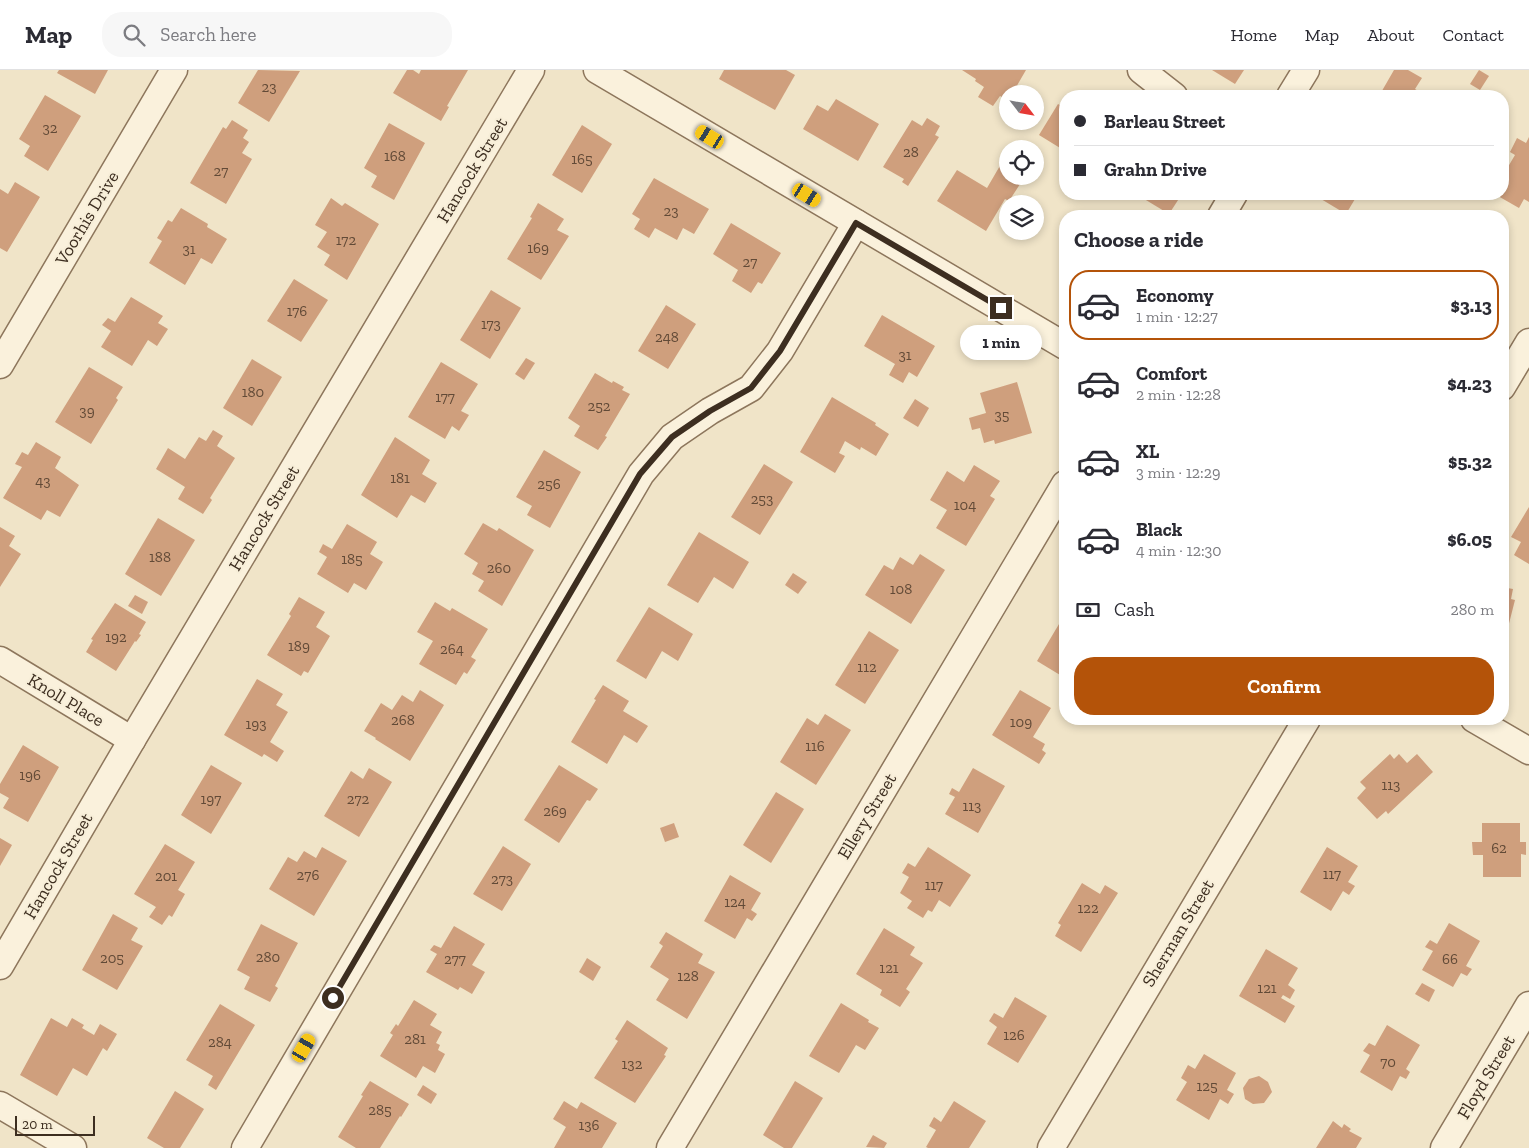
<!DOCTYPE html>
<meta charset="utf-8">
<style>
:root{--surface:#fff;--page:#f7f7f7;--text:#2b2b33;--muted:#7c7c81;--line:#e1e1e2;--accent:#b45309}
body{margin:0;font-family:"Zilla Slab",serif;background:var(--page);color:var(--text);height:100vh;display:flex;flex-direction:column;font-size:19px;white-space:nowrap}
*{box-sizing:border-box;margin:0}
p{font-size:16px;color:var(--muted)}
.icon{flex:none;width:28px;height:28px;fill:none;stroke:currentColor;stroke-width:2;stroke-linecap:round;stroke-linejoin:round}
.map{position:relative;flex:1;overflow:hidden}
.sheet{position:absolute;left:1059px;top:140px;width:450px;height:515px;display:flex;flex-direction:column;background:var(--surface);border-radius:20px;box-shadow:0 2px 8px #0003}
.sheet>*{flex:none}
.guide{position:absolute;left:1059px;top:20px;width:450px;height:110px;border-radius:20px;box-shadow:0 2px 8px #0003;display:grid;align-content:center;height:110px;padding:0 15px;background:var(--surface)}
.needle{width:32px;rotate:121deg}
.buttons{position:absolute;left:999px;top:15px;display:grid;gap:10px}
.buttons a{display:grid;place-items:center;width:45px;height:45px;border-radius:50%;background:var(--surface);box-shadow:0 2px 8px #0003;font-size:25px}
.scale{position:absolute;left:15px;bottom:12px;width:80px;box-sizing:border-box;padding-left:5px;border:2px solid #3d2e20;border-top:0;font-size:14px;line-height:18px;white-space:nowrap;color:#3d2e20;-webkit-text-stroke:4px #f7eed8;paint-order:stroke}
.end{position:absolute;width:22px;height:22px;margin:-11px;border:6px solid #3d2e20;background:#fff;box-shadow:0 0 0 2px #fff}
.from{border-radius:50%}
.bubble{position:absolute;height:35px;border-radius:18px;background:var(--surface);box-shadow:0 2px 8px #0003;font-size:16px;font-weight:700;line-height:35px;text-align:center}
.car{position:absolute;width:15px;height:30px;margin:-15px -8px;border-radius:6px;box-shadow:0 0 4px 1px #0007;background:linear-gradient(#f5c518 24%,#345 0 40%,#f5c518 0 76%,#345 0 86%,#f5c518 0)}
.guide b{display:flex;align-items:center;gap:18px;height:48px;font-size:19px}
.guide b+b{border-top:1px solid var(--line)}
.guide i{width:12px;height:12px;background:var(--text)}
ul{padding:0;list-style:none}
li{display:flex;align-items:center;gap:15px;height:70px;margin:0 10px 8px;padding:0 5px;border:2px solid transparent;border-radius:20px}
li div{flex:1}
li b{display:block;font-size:19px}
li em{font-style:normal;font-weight:700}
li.on{border-color:var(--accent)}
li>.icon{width:45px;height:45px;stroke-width:1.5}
h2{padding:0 15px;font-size:22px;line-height:60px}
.pay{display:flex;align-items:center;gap:12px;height:55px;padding:0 15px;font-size:19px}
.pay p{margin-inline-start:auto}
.action{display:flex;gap:10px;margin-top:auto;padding:10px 15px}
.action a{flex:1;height:58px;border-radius:20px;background:var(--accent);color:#fff;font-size:20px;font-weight:700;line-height:58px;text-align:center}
header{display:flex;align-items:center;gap:30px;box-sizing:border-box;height:70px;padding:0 25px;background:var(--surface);border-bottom:1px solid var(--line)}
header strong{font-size:24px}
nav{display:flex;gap:28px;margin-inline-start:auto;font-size:18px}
.search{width:350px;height:45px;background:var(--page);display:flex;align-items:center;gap:12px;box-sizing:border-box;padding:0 18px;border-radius:20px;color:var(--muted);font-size:19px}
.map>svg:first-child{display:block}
</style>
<header>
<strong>Map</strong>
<div class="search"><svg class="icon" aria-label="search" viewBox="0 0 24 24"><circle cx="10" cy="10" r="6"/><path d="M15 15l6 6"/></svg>Search here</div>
<nav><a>Home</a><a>Map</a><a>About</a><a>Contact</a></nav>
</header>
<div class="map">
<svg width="1529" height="1078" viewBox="0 0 1529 1078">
<rect width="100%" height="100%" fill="#f0e4c8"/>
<g fill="#cf9f7d">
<path d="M59,0H108L95,24L57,3Z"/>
<path d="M258,0L300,1L269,52L238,33Z"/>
<path d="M407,0H413L419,4L421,0H468L447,36L449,37L441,51L393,23Z"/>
<path d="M724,0H786L795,5L775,40L719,9Z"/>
<path d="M962,0H1026L1012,24H1008V30L1000,26L993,36L978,27L984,17L975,11L976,9Z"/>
<path d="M1212,0H1244L1235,14Z"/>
<path d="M1394,0H1408L1422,8L1415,19L1426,26H1379Z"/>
<path d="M1479,0L1489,6L1480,20L1470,14Z"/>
<path d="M45,25L81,46L48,101L24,86L30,76L19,69Z"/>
<path d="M836,29L879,54L858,91L803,59L817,35L828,41Z"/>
<path d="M1058,34L1065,38V81L1039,65Z"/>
<path d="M927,48L940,56L935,65L939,67L908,116L902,112L904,109L883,97L912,50L922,56Z"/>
<path d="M232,50L248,60L243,68L249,72L242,83L252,89L226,134L190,113L223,57L226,59Z"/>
<path d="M389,53L425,73L394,130L371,117L377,106L364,98Z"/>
<path d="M582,55L612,74L582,123L552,105Z"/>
<path d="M1529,67V132L1524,129L1519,138L1498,126L1499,124H1502V107L1515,85L1510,82L1517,68L1526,73Z"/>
<path d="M1001,94L1008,98V106L1024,108L1009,131L1005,129L986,161L937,131L957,100L987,118Z"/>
<path d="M654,108L709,139L694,164L683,158L677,170L655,158L649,168L634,159L640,149L632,144Z"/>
<path d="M15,112L40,127L7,182L0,178V119L8,124Z"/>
<path d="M1136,124H1182L1169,144Z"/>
<path d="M1318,124H1358L1346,144L1316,126Z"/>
<path d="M331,128L342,136L345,133L379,154L347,210L324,195L330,185L317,177L327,162L315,155Z"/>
<path d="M538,133L564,149L557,160L569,166L541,210L507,189L532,148L530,147Z"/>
<path d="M181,138L208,154L207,157L227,169L212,194L201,188L185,215L149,193L162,171L157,168L168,150L172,152Z"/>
<path d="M731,153L781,183L762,214L758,212L751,223L732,211L738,200L713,184Z"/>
<path d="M294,209L328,230L301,272L267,251Z"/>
<path d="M491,220L521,238L490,289L460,270Z"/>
<path d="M131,227L163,246L158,253L168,259L157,276L148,270L132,296L101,277L111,261L102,255L108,248L115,252Z"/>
<path d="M666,235L696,254L668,299L638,281Z"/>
<path d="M882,245L935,276L917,307L909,302L903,313L889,305L895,294L864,276Z"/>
<path d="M526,288L535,293L524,310L515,304Z"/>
<path d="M252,289L282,307L252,356L223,338Z"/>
<path d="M441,292L478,314L461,341L469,345L459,361L452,356L445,369L408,347Z"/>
<path d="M89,297L123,317L116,328L118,330L91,374L55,352Z"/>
<path d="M595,303L612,313L613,311L624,317L622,320L630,324L605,366L607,367L598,380L574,366L580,356L568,348Z"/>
<path d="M1017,312L1032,363L995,374L994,370L984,373L980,358L972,360L969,348L986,343L980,323Z"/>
<path d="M832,327L876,353L875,355L889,364L876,386L861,377L860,380L845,371L839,383L845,386L835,403L800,382Z"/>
<path d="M915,329L929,338L918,357L903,348Z"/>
<path d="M213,360L223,366L217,376L235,388L210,428L212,430L203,444L178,429L185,417L156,399L168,378L185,389L199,367L206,371Z"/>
<path d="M395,367L430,390L422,404L437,413L425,433L411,425L397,448L361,425Z"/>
<path d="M36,372L61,387L55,398L79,415L60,447L47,440L41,450L3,428L22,397L15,394L22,382L28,385Z"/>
<path d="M544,380L581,402L550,458L527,445L532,436L516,427Z"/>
<path d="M764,394L793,412L760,465L731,447Z"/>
<path d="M974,395L1000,411L990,426L995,429L966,476L936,458L947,440L930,430L947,401L964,412Z"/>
<path d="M1529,437V494L1514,485L1521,472L1511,467Z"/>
<path d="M158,448L195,470L161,526L125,504Z"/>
<path d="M483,453L497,461L499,458L534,480L502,536L478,521L484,511L472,504L478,493L464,484Z"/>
<path d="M347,454L377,472L370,484L383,492L366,520L354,513L348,523L317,504L327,487L319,482L323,474L332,479Z"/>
<path d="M0,457L15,466L9,476L21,484L0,517Z"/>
<path d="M699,462L749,492L733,519L714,507L698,533L667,515Z"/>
<path d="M920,484L945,500L911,554L865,525L884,495L893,500L900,487L913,495Z"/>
<path d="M793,503L807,512L798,524L785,515Z"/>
<path d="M1502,517L1513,519L1511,529L1515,530L1503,577Z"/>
<path d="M135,525L148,532L142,544L128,536Z"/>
<path d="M299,527L325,542L316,557L330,566L308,603L304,601L301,606L267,585L291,546L289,544Z"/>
<path d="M435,532L450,541L452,538L488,559L471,587L476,590L467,604L464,602L456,615L419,594L433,571L417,562Z"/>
<path d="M115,533L146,552L139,564L141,565L136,572L135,571L116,601L86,582L93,570L91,569Z"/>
<path d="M649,537L693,564L678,591L662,581L646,609L616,591Z"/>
<path d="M1065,544V608L1037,591Z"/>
<path d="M869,561L899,580L865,634L835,615Z"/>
<path d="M257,609L283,624L276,635L288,642L270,672L284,681L277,692L264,684L262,687L224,665Z"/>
<path d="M603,615L629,631L623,641L648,656L637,673L624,665L607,694L571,672L596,630L594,629Z"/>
<path d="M420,620L444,635L410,691L375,669L376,668L364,661L381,633L392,640L402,625L413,632Z"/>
<path d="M1020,620L1051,638L1033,667L1045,674L1042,680L1046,683L1039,694L992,665Z"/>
<path d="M825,644L851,660L816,715L780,692L807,648L818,655Z"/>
<path d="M23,675L59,697L28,752L3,738L9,728L0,723V714Z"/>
<path d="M1390,684L1394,689L1399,684L1407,693L1417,684L1433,702L1388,744L1386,741L1377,749L1357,728L1366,718L1360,712Z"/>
<path d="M211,695L242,713L211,764L181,745Z"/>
<path d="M559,695L598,719L590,731L587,730L559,773L524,750Z"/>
<path d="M369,698L392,712L359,767L324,746L351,701L363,709Z"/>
<path d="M973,698L1005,716L978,763L945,744L955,727L949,724L952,718L959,722Z"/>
<path d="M776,722L804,739L771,793L743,775Z"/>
<path d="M674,753L679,767L665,772L660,758Z"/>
<path d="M1482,753H1520V772H1526V785L1521,784V807H1483V785H1473L1472,772H1482Z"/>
<path d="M0,768L12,775L0,796Z"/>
<path d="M165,774L195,792L178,820L185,824L172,847L169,845L162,855L149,847L156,837L134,824Z"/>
<path d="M503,776L531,794L502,841L473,824Z"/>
<path d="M322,777L347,791L314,846L269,819L288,787L297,792L304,781L316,788Z"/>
<path d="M928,777L971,805L950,837L939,830L932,842L928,840L923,848L907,838L912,831L900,823L909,807L902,803L908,793L915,797Z"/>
<path d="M1327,777L1358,796L1348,812L1355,816L1349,825L1343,821L1331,841L1300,822Z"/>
<path d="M730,805L761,823L751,840L757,844L752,851L747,848L735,869L704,851Z"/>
<path d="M1082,813L1100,824L1105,815L1118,823L1081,882L1055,866L1061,855L1058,853Z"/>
<path d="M113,844L138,858L131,870L143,876L117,920L82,900Z"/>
<path d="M1449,853L1480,871L1466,896L1472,899L1467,906L1461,903L1453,917L1422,900L1433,881L1425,877L1430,870L1437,874Z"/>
<path d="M261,854L298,873L275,916L278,918L270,932L244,919L250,907L237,900Z"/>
<path d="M454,856L485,874L472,895L485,902L472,924L460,917L458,920L426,902L437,884L430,880L434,875L441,878Z"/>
<path d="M884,858L915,877L910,885L923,893L906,919L910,922L900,937L880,925L882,920L856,904Z"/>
<path d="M666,862L703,884L698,893L715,902L687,949L656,930L669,909L650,897L663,876L659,873Z"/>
<path d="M1266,879L1298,898L1288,915L1295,920L1290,929L1283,925L1281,928L1295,936L1285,953L1239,926Z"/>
<path d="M587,888L601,897L593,911L579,902Z"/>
<path d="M1422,913L1435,920L1429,932L1415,924Z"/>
<path d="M1015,927L1047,946L1018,993L987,974L997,957L989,951L994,943L1003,948Z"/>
<path d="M414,930L437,944L430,955L442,962L436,973L440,975L438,980L445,984L435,1003L423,996L416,1008L380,986L393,965L390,963L396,954L398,956Z"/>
<path d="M841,933L869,950L868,952L879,958L865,980L856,975L839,1003L809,986Z"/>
<path d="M220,934L255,955L216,1020L208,1015L213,1006L186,990Z"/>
<path d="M51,948L67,957L72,948L84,955L82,958L94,965L100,954L117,964L107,981L103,978L87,1006L73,998L57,1026L20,1005Z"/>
<path d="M627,950L668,978L664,985L666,986L635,1033L594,1008L618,971L615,969Z"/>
<path d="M1387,955L1420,975L1406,999L1410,1002L1406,1009L1400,1006L1392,1021L1360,1002L1370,985L1363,981L1369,973L1375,976Z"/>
<path d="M1204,984L1236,1003L1227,1020L1234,1024L1228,1034L1220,1029L1209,1050L1176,1030L1187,1012L1181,1008L1188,995L1195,999Z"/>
<path d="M1259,1006L1268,1012L1272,1022L1264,1033L1253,1034L1245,1029L1243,1018L1249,1009Z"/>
<path d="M370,1011L409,1034L401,1047L400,1046L380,1078H356L338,1067L363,1026L361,1025Z"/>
<path d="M795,1011L823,1028L792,1078H784L763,1065Z"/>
<path d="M423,1015L437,1024L431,1034L417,1025Z"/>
<path d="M175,1021L204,1039L180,1078H164L147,1068Z"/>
<path d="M564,1031L577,1039L581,1032L617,1053L602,1078H554L566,1057L553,1049Z"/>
<path d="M954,1031L986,1051L969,1078H928L926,1077L936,1060L929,1056L934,1047L941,1052Z"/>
<path d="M1333,1051L1342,1058L1344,1054L1351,1059L1349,1061L1362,1068L1356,1078H1316Z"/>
<path d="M873,1065L887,1073L884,1078L866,1077Z"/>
</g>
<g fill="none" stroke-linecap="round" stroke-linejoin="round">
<g stroke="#8d765c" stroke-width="29">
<g id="street">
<path d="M597,0L1065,276"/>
<path d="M1141,0L1174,26"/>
<path d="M1290,26L1306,0"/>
<path d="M1221,146L1234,124"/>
<path d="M0,295L174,0"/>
<path d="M1502,317L1529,272"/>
<path d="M0,590L132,670"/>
<path d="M1474,649L1529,681"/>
<path d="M0,896L132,670L531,0"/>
<path d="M0,1035L73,1078"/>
<path d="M245,1078L641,404L672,367L710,341L751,318L780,281L856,153"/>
<path d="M670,1078L1065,414"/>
<path d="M1051,1078L1307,649"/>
<path d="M1444,1078L1529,935"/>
</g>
</g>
<use href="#street" stroke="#faf1dc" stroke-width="26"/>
</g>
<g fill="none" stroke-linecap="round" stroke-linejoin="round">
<path stroke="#3d2e20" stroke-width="6" d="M333,928L640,404L672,367L710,341L751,318L780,281L856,153L1001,238"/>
</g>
<g text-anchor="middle" stroke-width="4" stroke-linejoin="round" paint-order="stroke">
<g font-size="15" fill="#624a37">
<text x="269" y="22">23</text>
<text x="50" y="63">32</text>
<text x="911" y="87">28</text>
<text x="395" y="91">168</text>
<text x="582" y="94">165</text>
<text x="221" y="106">27</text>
<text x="671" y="146">23</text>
<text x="346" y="175">172</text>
<text x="538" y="183">169</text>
<text x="189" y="184">31</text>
<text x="750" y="197">27</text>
<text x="297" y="246">176</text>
<text x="491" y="259">173</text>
<text x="667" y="272">248</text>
<text x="905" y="290">31</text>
<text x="253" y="327">180</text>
<text x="445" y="332">177</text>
<text x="599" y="341">252</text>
<text x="87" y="346">39</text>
<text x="1002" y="350">35</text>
<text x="400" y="413">181</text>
<text x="43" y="416">43</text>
<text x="549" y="419">256</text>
<text x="762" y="434">253</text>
<text x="965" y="440">104</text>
<text x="160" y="492">188</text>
<text x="352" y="494">185</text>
<text x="499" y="503">260</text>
<text x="901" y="524">108</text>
<text x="116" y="572">192</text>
<text x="299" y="581">189</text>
<text x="452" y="584">264</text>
<text x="867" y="602">112</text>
<text x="403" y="655">268</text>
<text x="1021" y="657">109</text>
<text x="256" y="659">193</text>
<text x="815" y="681">116</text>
<text x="30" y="710">196</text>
<text x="1391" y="720">113</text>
<text x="211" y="734">197</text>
<text x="358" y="734">272</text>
<text x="972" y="741">113</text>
<text x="555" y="746">269</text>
<text x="1499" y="783">62</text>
<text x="1332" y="809">117</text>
<text x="308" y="810">276</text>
<text x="166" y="811">201</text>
<text x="502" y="814">273</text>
<text x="934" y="820">117</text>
<text x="735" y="837">124</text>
<text x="1088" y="843">122</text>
<text x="268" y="892">280</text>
<text x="112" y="893">205</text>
<text x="455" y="894">277</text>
<text x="1450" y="894">66</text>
<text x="889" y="903">121</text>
<text x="688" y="911">128</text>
<text x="1267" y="923">121</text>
<text x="1014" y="970">126</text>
<text x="415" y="974">281</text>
<text x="220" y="977">284</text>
<text x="1388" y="997">70</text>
<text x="632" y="999">132</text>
<text x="1207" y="1021">125</text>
<text x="380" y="1045">285</text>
<text x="589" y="1060">136</text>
</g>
<g font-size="18" fill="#3d2e20" stroke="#f7eed8">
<text transform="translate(472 100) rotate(-59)" y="6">Hancock Street</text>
<text transform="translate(87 148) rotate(-59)" y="6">Voorhis Drive</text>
<text transform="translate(264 448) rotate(-59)" y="6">Hancock Street</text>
<text transform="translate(66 630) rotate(31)" y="6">Knoll Place</text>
<text transform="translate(867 746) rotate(-59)" y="6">Ellery Street</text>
<text transform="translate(58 796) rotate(-60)" y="6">Hancock Street</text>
<text transform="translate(1178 863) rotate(-59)" y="6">Sherman Street</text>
<text transform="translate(1486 1007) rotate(-59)" y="6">Floyd Street</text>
</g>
</g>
</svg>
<div class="buttons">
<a><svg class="needle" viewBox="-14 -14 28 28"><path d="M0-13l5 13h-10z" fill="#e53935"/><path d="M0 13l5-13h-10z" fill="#7c7c81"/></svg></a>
<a><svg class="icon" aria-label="locate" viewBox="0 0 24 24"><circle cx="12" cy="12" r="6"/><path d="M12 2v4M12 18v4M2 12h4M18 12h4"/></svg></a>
<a><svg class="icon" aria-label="layers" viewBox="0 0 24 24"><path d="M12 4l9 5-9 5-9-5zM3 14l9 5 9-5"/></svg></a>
</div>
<div class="scale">20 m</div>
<i class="end from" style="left:333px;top:928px"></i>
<i class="end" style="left:1001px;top:238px"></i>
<div class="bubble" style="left:960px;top:255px;width:82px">1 min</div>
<i class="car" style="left:710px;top:67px;rotate:301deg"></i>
<i class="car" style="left:807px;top:125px;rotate:121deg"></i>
<i class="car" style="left:304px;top:978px;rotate:30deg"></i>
<div class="guide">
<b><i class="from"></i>Barleau Street</b>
<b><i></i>Grahn Drive</b>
</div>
<section class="sheet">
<h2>Choose a ride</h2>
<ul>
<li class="on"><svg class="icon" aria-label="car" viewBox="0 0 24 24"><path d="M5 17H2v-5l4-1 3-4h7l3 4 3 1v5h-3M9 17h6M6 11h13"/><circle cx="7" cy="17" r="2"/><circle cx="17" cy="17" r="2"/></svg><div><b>Economy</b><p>1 min · 12:27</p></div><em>$3.13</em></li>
<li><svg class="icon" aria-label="car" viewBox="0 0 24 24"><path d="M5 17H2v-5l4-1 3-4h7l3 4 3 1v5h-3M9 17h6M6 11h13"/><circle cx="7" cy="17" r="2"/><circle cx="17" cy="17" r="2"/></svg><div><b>Comfort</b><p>2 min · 12:28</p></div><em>$4.23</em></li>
<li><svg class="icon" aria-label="car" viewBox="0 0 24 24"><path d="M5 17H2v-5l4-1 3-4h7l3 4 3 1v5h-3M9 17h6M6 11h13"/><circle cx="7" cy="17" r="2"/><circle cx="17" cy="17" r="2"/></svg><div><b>XL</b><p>3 min · 12:29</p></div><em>$5.32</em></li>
<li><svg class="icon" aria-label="car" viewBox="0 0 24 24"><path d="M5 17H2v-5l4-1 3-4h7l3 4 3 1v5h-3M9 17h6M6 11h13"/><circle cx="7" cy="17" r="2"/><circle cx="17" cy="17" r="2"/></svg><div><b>Black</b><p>4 min · 12:30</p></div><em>$6.05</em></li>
</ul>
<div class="pay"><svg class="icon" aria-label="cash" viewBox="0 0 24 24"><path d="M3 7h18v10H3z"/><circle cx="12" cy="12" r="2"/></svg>Cash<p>280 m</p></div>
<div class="action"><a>Confirm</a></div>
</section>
</div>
